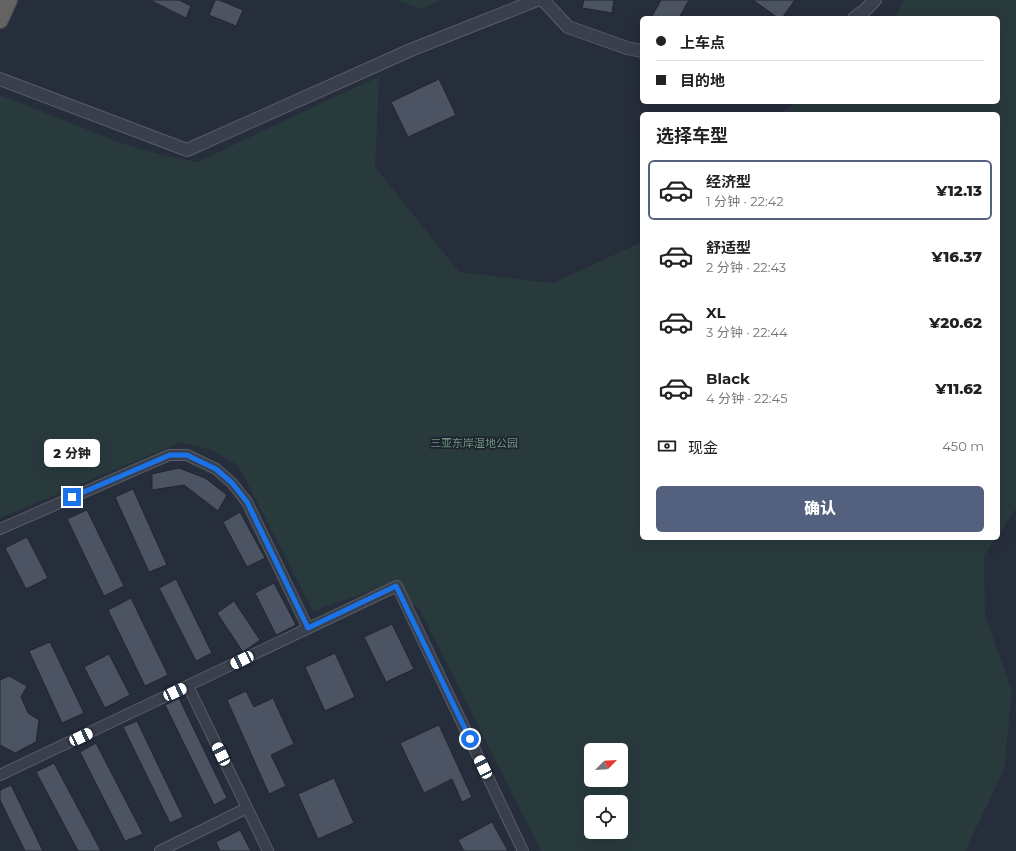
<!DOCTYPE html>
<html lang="zh">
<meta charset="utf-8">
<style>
:root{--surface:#fff;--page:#f2f2f2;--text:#222;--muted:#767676;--line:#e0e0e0;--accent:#54617e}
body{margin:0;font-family:Montserrat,"Noto Sans SC",sans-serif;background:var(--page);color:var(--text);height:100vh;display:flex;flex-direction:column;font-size:15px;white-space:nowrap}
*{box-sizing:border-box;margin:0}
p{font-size:13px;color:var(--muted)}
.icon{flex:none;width:22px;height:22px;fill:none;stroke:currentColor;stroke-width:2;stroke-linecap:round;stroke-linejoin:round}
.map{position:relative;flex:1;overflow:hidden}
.panel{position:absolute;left:640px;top:112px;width:360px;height:428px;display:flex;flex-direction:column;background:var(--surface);border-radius:6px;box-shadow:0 4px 16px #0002}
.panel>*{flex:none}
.guide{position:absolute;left:640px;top:16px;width:360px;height:88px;border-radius:6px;box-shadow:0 4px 16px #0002;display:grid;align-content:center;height:88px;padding:0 16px;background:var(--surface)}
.needle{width:26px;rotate:66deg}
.fabs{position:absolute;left:584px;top:743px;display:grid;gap:8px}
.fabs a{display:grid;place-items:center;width:44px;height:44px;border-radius:6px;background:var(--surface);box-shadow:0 4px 16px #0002;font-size:20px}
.end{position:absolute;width:18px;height:18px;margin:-9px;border:5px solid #1a73e8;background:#fff;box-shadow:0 0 0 2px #fff}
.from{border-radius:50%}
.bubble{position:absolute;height:28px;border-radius:6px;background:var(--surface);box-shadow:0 4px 16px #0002;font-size:13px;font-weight:800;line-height:28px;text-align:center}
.car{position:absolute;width:12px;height:24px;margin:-12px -6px;border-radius:5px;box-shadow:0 0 3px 1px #0007;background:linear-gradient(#fff 24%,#345 0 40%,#fff 0 76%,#345 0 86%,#fff 0)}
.guide b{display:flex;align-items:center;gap:14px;height:38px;font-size:15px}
.guide b+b{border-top:1px solid var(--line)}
.guide i{width:10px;height:10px;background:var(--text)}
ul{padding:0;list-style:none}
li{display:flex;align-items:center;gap:12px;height:60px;margin:0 8px 6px;padding:0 8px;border:2px solid transparent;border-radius:6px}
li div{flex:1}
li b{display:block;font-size:15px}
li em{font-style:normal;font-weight:800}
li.selected{border-color:var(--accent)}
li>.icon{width:36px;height:36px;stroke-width:1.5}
h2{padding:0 16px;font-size:18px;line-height:48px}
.pay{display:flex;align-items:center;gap:10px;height:44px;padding:0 16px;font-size:15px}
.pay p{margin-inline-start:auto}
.primary-button{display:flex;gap:8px;margin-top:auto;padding:8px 16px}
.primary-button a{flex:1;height:46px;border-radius:6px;background:var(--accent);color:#fff;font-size:16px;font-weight:800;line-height:46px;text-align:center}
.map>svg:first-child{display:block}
</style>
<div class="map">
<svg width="1016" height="851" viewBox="0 0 1016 851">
<rect width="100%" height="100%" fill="#262d3b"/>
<g fill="#293a3d" fill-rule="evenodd">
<path d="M395,0H442L422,9Z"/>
<path d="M903,0H1016V509L998,535V114H781L796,102H998V18H895Z"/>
<path d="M379,77L375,167L459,272L553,283L642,242V538H996L984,556L985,615L1012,691L1004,770L965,851H541L420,610L385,586L313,611L238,465L209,449L181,442L0,518V95L121,143L158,154L198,162L332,98ZM591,750H621V780H591ZM591,802H621V832H591Z"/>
</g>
<g fill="#4c5463" stroke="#202632">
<path d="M150,0H179L191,6L186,18Z"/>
<path d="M215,0H219L243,10L236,26L209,15Z"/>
<path d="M584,0H614L612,13L582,8Z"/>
<path d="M661,0H689L679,18H651Z"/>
<path d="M753,0H795L782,18H778Z"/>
<path d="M439,79L456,115L408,137L391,102Z"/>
<path d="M179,468L205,478L227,495L218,511L184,485L152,490V474Z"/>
<path d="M133,489L167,565L149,572L115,497Z"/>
<path d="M87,510L124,586L104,596L67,519Z"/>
<path d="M240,512L265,558L247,567L223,522Z"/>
<path d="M27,537L48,578L26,589L5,548Z"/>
<path d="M176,579L212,653L196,661L159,588Z"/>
<path d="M274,583L296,625L276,635L255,593Z"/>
<path d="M131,598L168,675L145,686L108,610Z"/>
<path d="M234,601L260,640L243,652L217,613Z"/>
<path d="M392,624L414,669L386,682L364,637Z"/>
<path d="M50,642L84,713L62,723L29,651Z"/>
<path d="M335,653L355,697L325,711L305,667Z"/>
<path d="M109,654L130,695L105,708L84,667Z"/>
<path d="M9,676L27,686L21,697L28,713L39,720L36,742L15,753L0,745V680Z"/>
<path d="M246,691L254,707L273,698L294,744L271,755L286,786L269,794L227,700Z"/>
<path d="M179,698L227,798L214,805L165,705Z"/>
<path d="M137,721L183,817L170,823L123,727Z"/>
<path d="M439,725L472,797L462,802L452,779L424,793L400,743Z"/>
<path d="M96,743L143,834L125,841L80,752Z"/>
<path d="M54,763L101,851H78L36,772Z"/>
<path d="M334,778L354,823L318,839L298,794Z"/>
<path d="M11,785L43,851H25L0,800V790Z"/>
<path d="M492,822L508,851H464L458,840Z"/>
<path d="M240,830L251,851H220L216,842Z"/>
</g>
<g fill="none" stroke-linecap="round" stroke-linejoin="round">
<g stroke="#575d69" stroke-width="12">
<g id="minor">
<path d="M0,529L169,455H187L216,469L232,483L247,502L308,628"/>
<path d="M188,686L268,851"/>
<path d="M0,775L397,586L523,851"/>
<path d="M160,851L247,808"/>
</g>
</g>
<g stroke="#575d69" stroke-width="14">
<g id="tertiary">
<path d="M543,0L568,27L627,48L642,51"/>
<path d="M854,18L864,11L875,0"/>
<path d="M0,79L187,150L413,49L537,0"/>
</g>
</g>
<g stroke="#444a56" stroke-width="18">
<path id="trunk" d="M0,20L9,0"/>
</g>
<use href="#minor" stroke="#393f4b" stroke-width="10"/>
<use href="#tertiary" stroke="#393f4b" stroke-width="12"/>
<use href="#trunk" stroke="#646361" stroke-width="16"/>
</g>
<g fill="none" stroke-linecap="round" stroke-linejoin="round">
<path stroke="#1a73e8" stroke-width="5" d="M72,497L170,455H187L197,460L216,469L232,483L247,502L308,628L396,586L470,739"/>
</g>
<g text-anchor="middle" stroke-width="3.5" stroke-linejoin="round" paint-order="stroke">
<g font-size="11" fill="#6e957a" stroke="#1e2430">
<text x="474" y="447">三亚东岸湿地公园</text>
</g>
</g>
</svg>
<div class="fabs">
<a><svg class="needle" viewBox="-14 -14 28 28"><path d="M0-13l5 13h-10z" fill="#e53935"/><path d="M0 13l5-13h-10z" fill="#767676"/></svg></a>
<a><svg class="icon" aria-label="locate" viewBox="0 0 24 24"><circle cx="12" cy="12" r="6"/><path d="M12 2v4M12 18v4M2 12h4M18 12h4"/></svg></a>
</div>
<i class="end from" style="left:470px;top:739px"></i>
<i class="end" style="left:72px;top:497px"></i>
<div class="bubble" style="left:44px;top:439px;width:56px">2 分钟</div>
<i class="car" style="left:242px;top:660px;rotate:244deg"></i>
<i class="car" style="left:175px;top:692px;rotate:65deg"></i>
<i class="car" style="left:81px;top:737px;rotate:65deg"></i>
<i class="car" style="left:221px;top:754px;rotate:334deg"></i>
<i class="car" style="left:483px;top:767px;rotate:334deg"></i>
<div class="guide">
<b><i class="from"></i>上车点</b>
<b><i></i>目的地</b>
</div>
<section class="panel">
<h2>选择车型</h2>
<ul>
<li class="selected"><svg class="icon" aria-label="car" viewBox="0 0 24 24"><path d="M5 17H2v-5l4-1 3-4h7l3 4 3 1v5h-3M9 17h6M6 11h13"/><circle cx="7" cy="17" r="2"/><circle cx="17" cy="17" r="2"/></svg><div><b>经济型</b><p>1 分钟 · 22:42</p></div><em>¥12.13</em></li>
<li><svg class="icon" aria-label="car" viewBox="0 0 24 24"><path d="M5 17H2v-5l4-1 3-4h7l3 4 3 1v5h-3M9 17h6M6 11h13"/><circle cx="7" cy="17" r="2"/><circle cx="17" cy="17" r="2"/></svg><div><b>舒适型</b><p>2 分钟 · 22:43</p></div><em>¥16.37</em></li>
<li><svg class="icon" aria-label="car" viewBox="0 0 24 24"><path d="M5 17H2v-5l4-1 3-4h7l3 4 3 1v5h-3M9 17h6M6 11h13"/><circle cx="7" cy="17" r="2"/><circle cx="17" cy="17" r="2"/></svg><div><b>XL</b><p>3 分钟 · 22:44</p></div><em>¥20.62</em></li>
<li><svg class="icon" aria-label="car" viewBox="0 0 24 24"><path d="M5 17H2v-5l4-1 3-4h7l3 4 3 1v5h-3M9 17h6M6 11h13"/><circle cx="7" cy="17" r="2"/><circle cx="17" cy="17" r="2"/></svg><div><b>Black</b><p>4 分钟 · 22:45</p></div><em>¥11.62</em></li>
</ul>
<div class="pay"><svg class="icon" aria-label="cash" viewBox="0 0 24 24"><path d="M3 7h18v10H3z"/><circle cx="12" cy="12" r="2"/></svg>现金<p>450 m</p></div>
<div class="primary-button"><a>确认</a></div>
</section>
</div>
